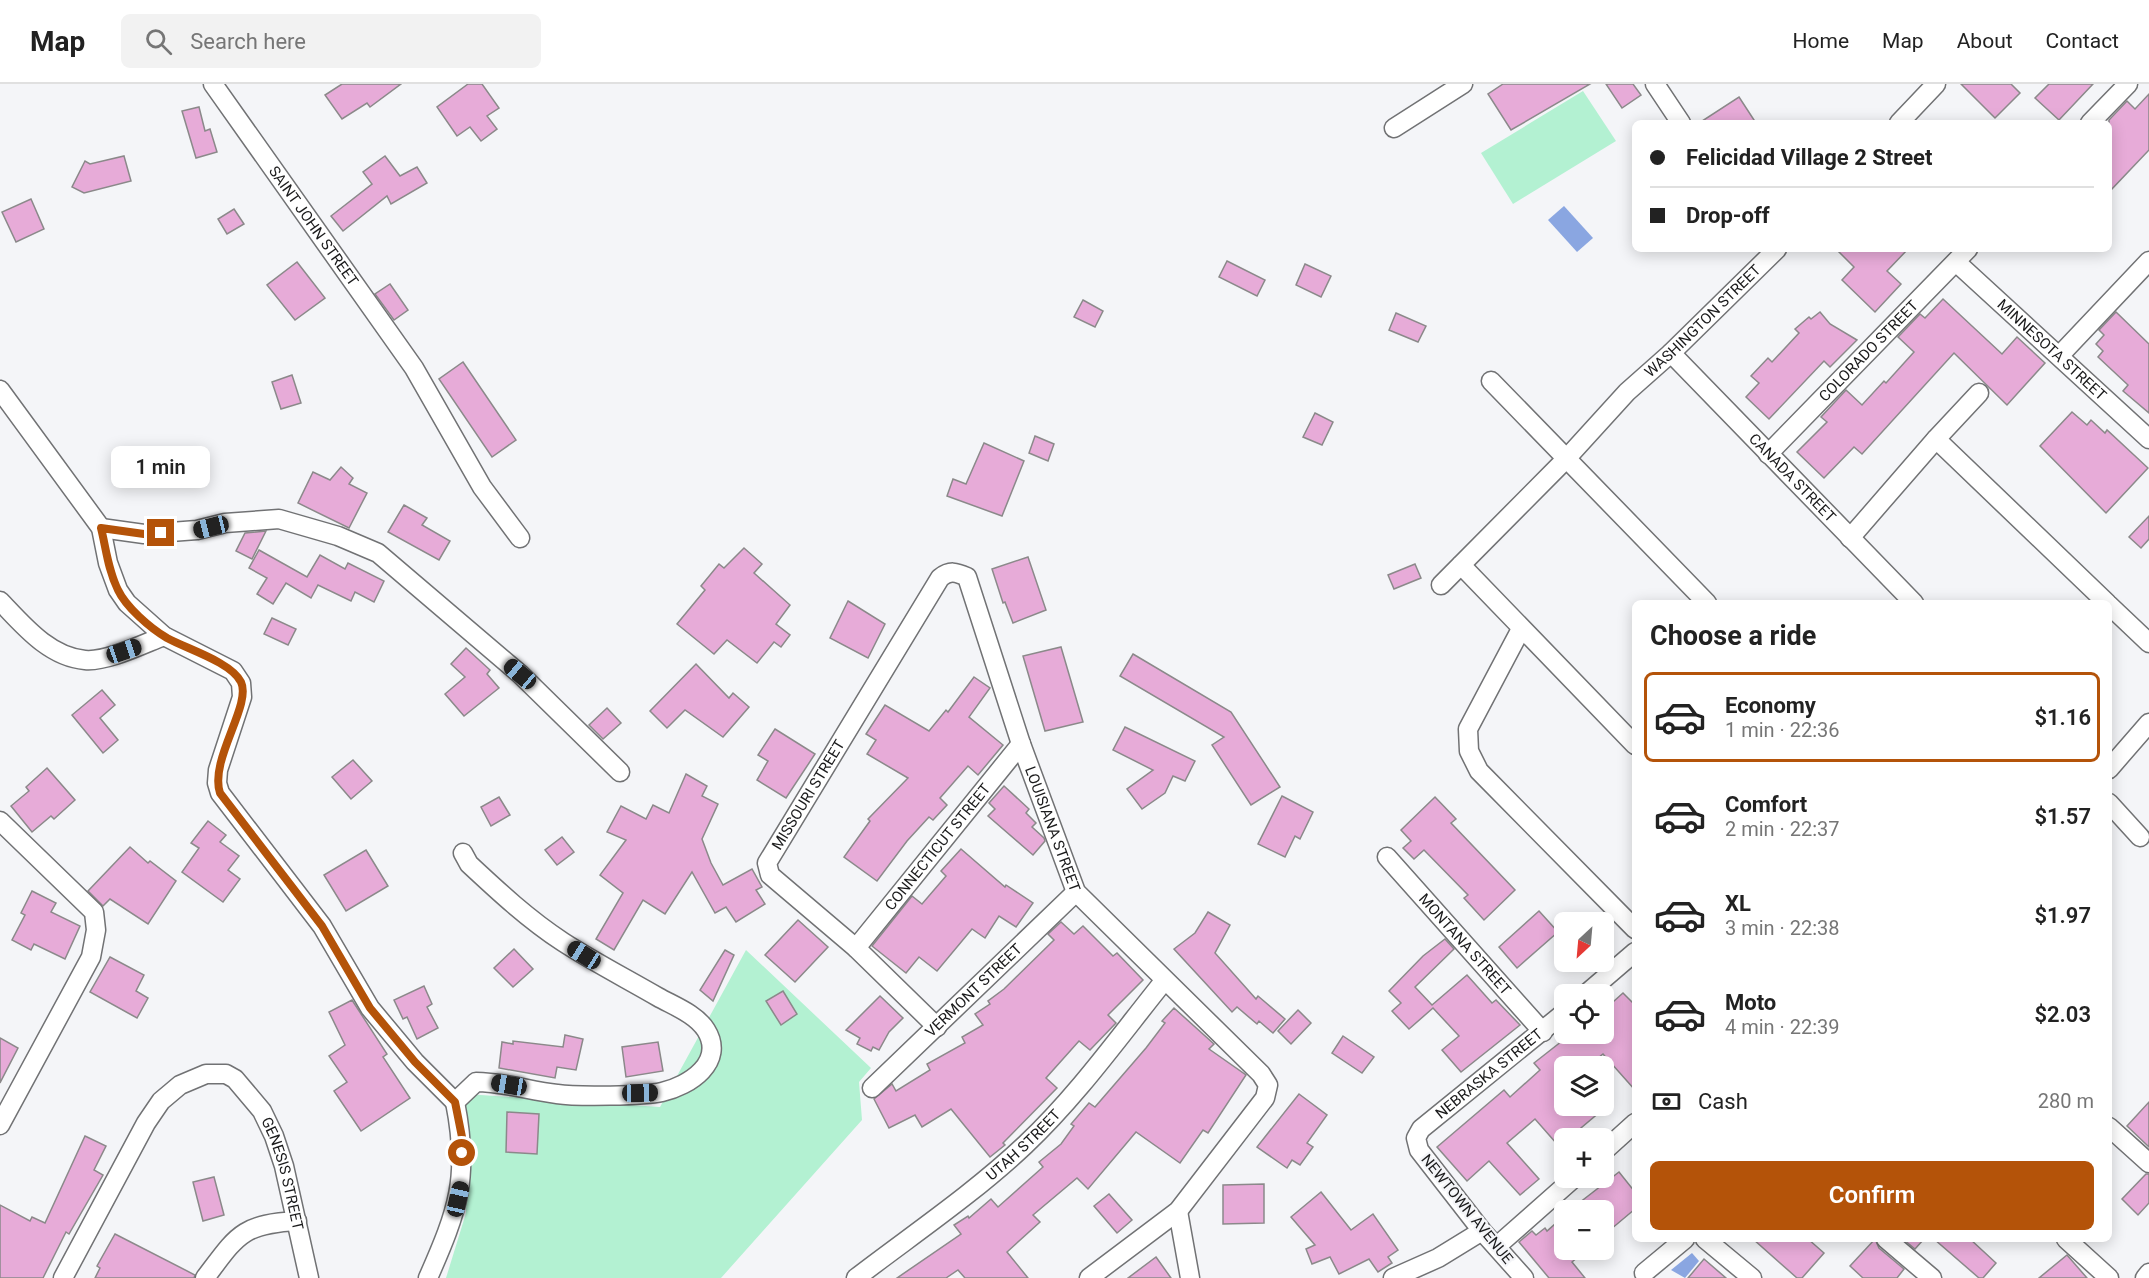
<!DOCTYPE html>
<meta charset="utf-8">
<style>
:root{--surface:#fff;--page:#f2f2f2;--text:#222;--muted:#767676;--line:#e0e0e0;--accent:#b45309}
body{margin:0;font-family:Roboto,sans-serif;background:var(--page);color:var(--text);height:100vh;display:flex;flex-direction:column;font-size:22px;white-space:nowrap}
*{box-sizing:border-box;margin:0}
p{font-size:20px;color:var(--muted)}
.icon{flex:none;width:33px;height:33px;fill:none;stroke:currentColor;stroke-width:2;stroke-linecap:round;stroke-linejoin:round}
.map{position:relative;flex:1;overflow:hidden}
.side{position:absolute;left:1632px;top:516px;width:480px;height:642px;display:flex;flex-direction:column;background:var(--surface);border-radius:9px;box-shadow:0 3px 15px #0003}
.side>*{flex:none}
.hud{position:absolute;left:1632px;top:36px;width:480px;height:132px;border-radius:9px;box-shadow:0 3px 15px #0003;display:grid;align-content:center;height:132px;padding:0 18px;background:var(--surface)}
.needle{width:39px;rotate:206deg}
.tools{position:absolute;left:1554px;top:828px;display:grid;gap:12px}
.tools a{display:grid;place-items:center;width:60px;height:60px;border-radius:9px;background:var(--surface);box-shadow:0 3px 15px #0003;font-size:30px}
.end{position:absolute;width:27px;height:27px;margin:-14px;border:8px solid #b45309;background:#fff;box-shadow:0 0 0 3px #fff}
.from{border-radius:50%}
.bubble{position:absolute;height:42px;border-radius:9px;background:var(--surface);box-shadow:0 3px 15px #0003;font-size:20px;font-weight:600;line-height:42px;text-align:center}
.car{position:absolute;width:18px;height:36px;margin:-18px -9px;border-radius:8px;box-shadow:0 0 4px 2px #0007;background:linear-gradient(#222 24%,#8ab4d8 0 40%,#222 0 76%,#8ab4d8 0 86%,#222 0)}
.hud b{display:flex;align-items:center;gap:21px;height:57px;font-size:22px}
.hud b+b{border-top:2px solid var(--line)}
.hud i{width:15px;height:15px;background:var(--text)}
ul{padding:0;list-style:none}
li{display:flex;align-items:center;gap:18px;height:90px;margin:0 12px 9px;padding:0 6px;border:3px solid transparent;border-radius:9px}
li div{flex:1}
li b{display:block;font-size:22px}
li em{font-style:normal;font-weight:600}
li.selected{border-color:var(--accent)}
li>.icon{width:54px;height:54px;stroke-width:1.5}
h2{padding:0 18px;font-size:27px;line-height:72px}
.pay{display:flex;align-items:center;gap:15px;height:66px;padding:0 18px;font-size:22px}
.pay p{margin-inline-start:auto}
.action{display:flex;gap:12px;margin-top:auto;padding:12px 18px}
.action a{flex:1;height:69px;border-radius:9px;background:var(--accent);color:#fff;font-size:24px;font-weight:600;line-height:69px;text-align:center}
header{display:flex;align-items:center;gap:36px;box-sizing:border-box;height:84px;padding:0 30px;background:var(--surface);border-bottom:2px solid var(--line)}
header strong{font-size:28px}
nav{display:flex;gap:33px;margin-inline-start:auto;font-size:21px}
.search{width:420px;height:54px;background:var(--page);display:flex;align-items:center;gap:15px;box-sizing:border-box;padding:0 21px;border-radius:9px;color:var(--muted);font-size:22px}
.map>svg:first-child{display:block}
</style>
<header>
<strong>Map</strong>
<div class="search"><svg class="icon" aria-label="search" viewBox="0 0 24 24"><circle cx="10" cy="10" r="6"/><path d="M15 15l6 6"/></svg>Search here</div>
<nav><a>Home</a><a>Map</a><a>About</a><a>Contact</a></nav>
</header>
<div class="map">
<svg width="2149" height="1194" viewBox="0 0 2149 1194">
<rect width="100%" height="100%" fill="#f4f5f8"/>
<g fill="#b3f1d2">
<path d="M1583,7L1616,57L1513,120L1481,69Z"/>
<path d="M746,866L871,984L859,998L862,1036L721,1194H446L466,1129V1010L660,1023Z"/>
</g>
<g fill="#8aa6e1">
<path d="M1564,122L1593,154L1577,168L1548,136Z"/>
<path d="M1692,1169L1699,1177L1685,1194L1671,1186Z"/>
</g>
<g fill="#e7abd8" stroke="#8b898a" stroke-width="1.5">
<path d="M342,0H401L370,23L367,19L342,35L325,11Z"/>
<path d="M468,0H482L499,24L487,32L497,45L481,57L470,43L457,52L437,23Z"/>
<path d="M1503,0H1590L1511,46L1488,10Z"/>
<path d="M1606,0H1633L1641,11L1622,24Z"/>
<path d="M1961,0H2011L2020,9L1995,34Z"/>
<path d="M2049,0H2093L2059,36L2035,14Z"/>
<path d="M2149,10V66L2109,108V36L2127,17L2135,25Z"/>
<path d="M1739,13L1756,39H1699Z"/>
<path d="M199,23L205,47L210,45L217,68L196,74L182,27Z"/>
<path d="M124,72L131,97L84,109L72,103L85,77L90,80Z"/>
<path d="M385,72L400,92L417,83L427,99L391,120L387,112L343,147L331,132L372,100L363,88Z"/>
<path d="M31,115L44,145L16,158L2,128Z"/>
<path d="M234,125L244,140L227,150L218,135Z"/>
<path d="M1836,165H1908L1887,187L1901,200L1875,228L1842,196L1854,183Z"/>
<path d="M1227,177L1265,196L1257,212L1219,193Z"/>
<path d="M297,178L325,214L295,236L267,201Z"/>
<path d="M1305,180L1331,192L1321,213L1296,201Z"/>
<path d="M390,200L408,226L394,236L375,210Z"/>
<path d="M1943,215L2002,270L2017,253L2045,279L2007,321L1954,269L1862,370L1854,363L1824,394L1797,368L1827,338L1821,333L1846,306L1862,321L1884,297L1886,299L1914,268L1898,253L1920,230L1925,234Z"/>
<path d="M1083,216L1103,227L1095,243L1074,233Z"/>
<path d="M1820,228L1830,240L1857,256L1830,283L1824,277L1769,335L1746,313L1759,299L1751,292L1768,274L1772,278L1799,249L1795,245L1809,233L1811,235Z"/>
<path d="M2116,228L2149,260V329L2123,307L2128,301L2098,273L2103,267L2096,260L2104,251L2099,246Z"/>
<path d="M1396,229L1426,242L1418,258L1389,246Z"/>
<path d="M463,278L516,356L492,373L439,295Z"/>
<path d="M292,291L301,319L281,325L272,298Z"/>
<path d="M2072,328L2087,341L2091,336L2105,349L2107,346L2148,384L2106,429L2040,362Z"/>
<path d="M1315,329L1333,338L1322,361L1303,353Z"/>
<path d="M1035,352L1054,360L1048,377L1029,369Z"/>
<path d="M984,359L1024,377L1002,432L947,412L953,395L966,400Z"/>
<path d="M341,383L353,394L349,400L367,409L349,444L298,419L313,388L330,396Z"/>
<path d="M404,421L427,434L422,441L450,457L439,476L388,448Z"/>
<path d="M2149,432V455L2141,464L2129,453Z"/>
<path d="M266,447L252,475L236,467L245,449Z"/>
<path d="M744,464L762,480L754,489L790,521L776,540L790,551L781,563L774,558L757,579L727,556L714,570L677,540L705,506L701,502L719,480L724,484Z"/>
<path d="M259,466L307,493L320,471L345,485L348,479L384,497L374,518L355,508L351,517L318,501L311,514L286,499L273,520L257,510L267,494L249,484Z"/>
<path d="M1028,473L1046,526L1013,539L1005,518L1003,519L992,485Z"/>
<path d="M1415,480L1421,494L1394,505L1388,491Z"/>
<path d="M848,517L885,540L868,574L830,554Z"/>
<path d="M272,534L296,545L288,561L264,550Z"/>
<path d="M1061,563L1083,638L1045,647L1023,572Z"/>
<path d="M466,564L490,586L487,590L499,604L464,632L445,610L465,593L451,580Z"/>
<path d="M1133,570L1231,628L1280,703L1251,721L1212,661L1224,653L1120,592Z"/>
<path d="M696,580L729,614L733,609L749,623L723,653L685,626L667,644L650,627Z"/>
<path d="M974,593L990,604L969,633L1003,661L978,691L968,682L940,714L947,721L933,736L929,733L907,757L877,797L844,773L870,737L868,735L908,694L867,670L876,656L866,650L885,621L929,647L946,626L948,628Z"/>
<path d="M102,606L115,621L100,634L118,656L103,669L72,631Z"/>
<path d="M607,624L621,639L603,655L589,641Z"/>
<path d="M1125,643L1195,677L1185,697L1173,692L1165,709L1142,725L1127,705L1153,686L1113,666Z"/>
<path d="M775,645L815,670L786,714L757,696L768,677L758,671Z"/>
<path d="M353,676L372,697L351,715L332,693Z"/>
<path d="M47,684L75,716L54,735L51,732L32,748L11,722L29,707L26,703Z"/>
<path d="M686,690L707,702L702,712L718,720L702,755L711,779L723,801L752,785L762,803L756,806L765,820L736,838L726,823L715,829L692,788L665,830L643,816L614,866L596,855L623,809L600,791L626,756L607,748L621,722L646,735L653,721L669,729Z"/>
<path d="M1004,702L1029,725L1026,729L1036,739L1032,743L1044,754L1045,757L1033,771L988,732L995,725L989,719Z"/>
<path d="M1282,712L1313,728L1300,755L1295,752L1285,773L1258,760Z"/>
<path d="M499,713L510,731L491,742L481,723Z"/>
<path d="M1435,713L1456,735L1451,739L1515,806L1484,836L1464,814L1468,811L1424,766L1414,775L1403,764L1411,757L1401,746Z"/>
<path d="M208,737L226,751L220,758L239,772L228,786L240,795L223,818L182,788L199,764L191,759Z"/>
<path d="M562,753L574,768L557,781L545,766Z"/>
<path d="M130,763L148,779L150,777L176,797L148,840L110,815L103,822L88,807Z"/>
<path d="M961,765L1005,803L1006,801L1033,819L1016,843L999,832L985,854L972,845L937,887L919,873L906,889L872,862L912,812L922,820L946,792L941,787Z"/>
<path d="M366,766L388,802L346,827L324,791Z"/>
<path d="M32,807L56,819L51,828L80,842L65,875L34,860L31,866L12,856L25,831L21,829Z"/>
<path d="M1539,827L1558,848L1517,884L1499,863Z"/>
<path d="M1208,828L1230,841L1215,869L1256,915L1258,912L1285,935L1273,949L1259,937L1257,940L1237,923L1232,928L1174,865L1195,849Z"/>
<path d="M798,836L828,863L795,898L765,871Z"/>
<path d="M1061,838L1074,850L1083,842L1113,872L1117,869L1143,896L1108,931L1116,939L1090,966L1079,957L1046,994L1057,1004L1003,1059L1005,1061L990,1073L951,1025L922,1043L915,1031L889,1044L874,1015L892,1000L896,1007L930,986L927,980L965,959L962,953L983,941L975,930L990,920L988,917L1004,905L1054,856L1048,850Z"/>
<path d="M1445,855L1454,865L1415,903L1432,921L1467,891L1492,919L1496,916L1520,941L1461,988L1442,966L1459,952L1433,924L1409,945L1392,927L1401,919L1389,907L1423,872Z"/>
<path d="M514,865L533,885L513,903L494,884Z"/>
<path d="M725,866L734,871L713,917L700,906Z"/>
<path d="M110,873L144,891L136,907L148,914L137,934L90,908Z"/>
<path d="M424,902L432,920L427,923L438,944L417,955L407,933L403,935L394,916Z"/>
<path d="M783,907L797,930L781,941L766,917Z"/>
<path d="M1623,909L1635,921V1006L1603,970L1588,982H1564V1022H1607L1569,1054H1564V1068L1535,1035L1507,1059L1539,1095L1520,1111L1489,1077L1467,1097L1437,1063L1504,1006L1510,1013L1540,986L1534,979L1571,950H1604V926Z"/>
<path d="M880,912L903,934L889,948L879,966L873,963L871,967L857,960L860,954L846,946Z"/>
<path d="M352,916L387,970L383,973L410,1014L361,1047L334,1007L347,998L329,972L345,961L329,928Z"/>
<path d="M1174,924L1214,960L1209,965L1246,991L1208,1049L1203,1046L1180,1079L1136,1048L1088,1105L1077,1094L1033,1131L1040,1138L1007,1168L1028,1194H965L958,1186L946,1194H897L961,1150L954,1141L968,1132L969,1134L991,1115L998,1123L1043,1083L1039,1078L1061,1060L1074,1042L1071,1040L1089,1019L1095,1023L1146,964L1165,939L1162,937Z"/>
<path d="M1298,926L1311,939L1291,960L1278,947Z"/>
<path d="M565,951L583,955L576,986L557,983L555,994L499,984L502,958L513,960V957L563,963Z"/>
<path d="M1343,952L1374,973L1362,989L1332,969Z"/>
<path d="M0,954L18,964L0,999Z"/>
<path d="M658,958L663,987L626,993L622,963Z"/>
<path d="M1299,1010L1327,1031L1307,1059L1313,1063L1300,1081L1292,1076L1287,1084L1257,1063Z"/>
<path d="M2149,1018V1063L2127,1042Z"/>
<path d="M507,1028L539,1030L537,1070L506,1068Z"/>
<path d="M85,1052L106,1062L94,1086L103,1091L69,1150L66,1148L43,1194H0V1121L30,1137L32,1133L45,1139Z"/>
<path d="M1619,1088L1635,1108V1125L1604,1151V1126H1570Z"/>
<path d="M2146,1090H2149V1119L2138,1131L2122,1115Z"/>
<path d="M214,1093L224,1131L203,1137L193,1098Z"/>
<path d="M1264,1100V1139L1223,1140V1101Z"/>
<path d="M1321,1108L1351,1146L1373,1130L1398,1166L1388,1173L1392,1179L1378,1188L1369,1175L1339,1190L1330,1173L1312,1180L1306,1165L1315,1161L1291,1133Z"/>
<path d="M1109,1110L1132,1136L1117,1149L1094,1122Z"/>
<path d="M1564,1132V1166H1586L1572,1178L1585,1194H1549L1519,1158L1532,1147L1536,1151L1545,1144L1547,1147Z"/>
<path d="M115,1150L195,1191L194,1194H95L100,1184L97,1182Z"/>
<path d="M1753,1155H1808L1824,1169L1802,1194H1797Z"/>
<path d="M1875,1155L1879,1164L1904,1185L1897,1194H1863L1850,1182Z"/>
<path d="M1903,1155H1924L1915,1165Z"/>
<path d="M1934,1155H1970L1996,1179L1983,1194H1979Z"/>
<path d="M2067,1171L2087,1194H2039Z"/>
<path d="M1156,1173L1171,1194H1128Z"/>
<path d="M1704,1175L1726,1194H1688Z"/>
</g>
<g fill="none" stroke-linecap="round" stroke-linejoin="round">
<g stroke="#717274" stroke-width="21">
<g id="minor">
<path id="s1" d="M213,0L414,284L482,403L520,454"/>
<path d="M1655,0L1681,39"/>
<path d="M1899,39L1936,0"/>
<path d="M2090,39L2128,0"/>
<path d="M1394,44L1463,0"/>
<path id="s2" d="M1956,178L2149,355"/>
<path id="s3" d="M1671,269L1914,519"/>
<path d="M2060,271L2149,177"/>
<path d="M1491,297L1707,519"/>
<path d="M0,306L101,444L108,479L118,506L127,519L164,552L233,587L241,599L242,613L218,686L217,699L220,709L322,842L370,924L415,978L455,1018"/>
<path d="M1936,355L1979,309"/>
<path id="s4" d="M1768,370L1968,165"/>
<path d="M101,444L144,450L197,446L225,439L279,435L338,452L378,469L520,590L620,688"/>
<path d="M1850,454L1936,355L2107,519"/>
<path d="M1461,481L1635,661"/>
<path id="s5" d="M1441,501L1566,375L1627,308L1671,269L1777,165"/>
<path d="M0,517C23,541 49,573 85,576C107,578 143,560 164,552"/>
<path d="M2109,521L2149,559"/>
<path d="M1521,545L1468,645L1469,667L1479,687L1635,845"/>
<path d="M2109,685L2149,639"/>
<path d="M2109,719L2140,753"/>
<path d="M0,737L94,828L96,846L91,873L0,1041"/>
<path id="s6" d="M1387,773L1543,948"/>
<path id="s7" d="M856,864L1021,660"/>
<path d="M1586,910L1635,868"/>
<path id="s8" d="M937,943L856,864L770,791L767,779L940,494C950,486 956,488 967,493L1021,660L1076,808L1261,990L1268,1001L1265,1014L1178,1127L1089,1194"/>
<path id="s9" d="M872,1004L1076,808"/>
<path d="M455,1018L476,998C504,998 530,1007 557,1010C577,1013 644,1012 662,1008C689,1002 726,978 706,946C696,930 674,922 658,913C627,895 594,878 563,858C528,835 499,808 469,780L463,769"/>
<path d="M2109,1043L2149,1079"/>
<path d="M1604,1067L1635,1039"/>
<path d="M1178,1127L1190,1194"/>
<path d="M1705,1155L1752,1194"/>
<path d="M1886,1155L1932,1194"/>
<path d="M2066,1155L2109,1194"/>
<path d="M1497,1162L1574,1094"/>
<path d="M1644,1189L1685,1155"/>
<path id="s10" d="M63,1194L146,1039L161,1017L180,1001L206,990H226L235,995L262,1027L274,1052L284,1082L309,1194"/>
<path d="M205,1194C237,1152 241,1140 297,1137"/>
<path d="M428,1194C458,1126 470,1093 455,1018"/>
<path id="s11" d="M856,1194C912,1151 973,1110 1025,1061C1077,1012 1119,953 1164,897"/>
<path d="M1393,1194L1438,1174L1482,1147"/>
<path id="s12" d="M1524,1194L1482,1147L1419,1066L1416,1054L1421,1045L1564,929"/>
<path d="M2145,1194L2149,1189"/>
</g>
</g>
<use href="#minor" stroke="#fff" stroke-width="18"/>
</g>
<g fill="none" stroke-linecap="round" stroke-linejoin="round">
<path stroke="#b45309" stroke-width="8" d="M161,449L144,450L101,444C106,464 108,486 118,506C126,523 150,544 167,554C187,565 231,578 241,598C252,621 209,676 220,709L322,842L370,924L415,978L455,1018L462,1053V1069"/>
</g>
<g text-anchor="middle" stroke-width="4.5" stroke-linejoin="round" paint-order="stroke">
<g font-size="15" fill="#1a1a1b" stroke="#f4f5f8">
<text dy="5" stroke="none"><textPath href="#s1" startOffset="174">SAINT JOHN STREET</textPath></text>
<text dy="5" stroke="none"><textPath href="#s5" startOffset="372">WASHINGTON STREET</textPath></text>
<text dy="5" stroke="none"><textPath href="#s2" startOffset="130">MINNESOTA STREET</textPath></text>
<text dy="5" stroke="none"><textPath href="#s4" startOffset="144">COLORADO STREET</textPath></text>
<text dy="5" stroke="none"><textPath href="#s3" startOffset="174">CANADA STREET</textPath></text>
<text dy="5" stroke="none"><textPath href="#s8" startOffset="318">MISSOURI STREET</textPath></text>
<text dy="5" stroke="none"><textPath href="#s8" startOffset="867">LOUISIANA STREET</textPath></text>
<text dy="5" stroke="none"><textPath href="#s7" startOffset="130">CONNECTICUT STREET</textPath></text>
<text dy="5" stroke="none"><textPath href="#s6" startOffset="117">MONTANA STREET</textPath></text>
<text dy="5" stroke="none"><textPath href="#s9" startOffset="141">VERMONT STREET</textPath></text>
<text dy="5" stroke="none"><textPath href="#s12" startOffset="276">NEBRASKA STREET</textPath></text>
<text dy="5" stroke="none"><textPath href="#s11" startOffset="214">UTAH STREET</textPath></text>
<text dy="5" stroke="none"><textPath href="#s10" startOffset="394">GENESIS STREET</textPath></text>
<text transform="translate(1467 1125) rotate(51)" y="5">NEWTOWN AVENUE</text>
</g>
</g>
</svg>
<div class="tools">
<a><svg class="needle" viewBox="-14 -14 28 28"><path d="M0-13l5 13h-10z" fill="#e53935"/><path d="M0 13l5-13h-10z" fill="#767676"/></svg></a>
<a><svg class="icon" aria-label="locate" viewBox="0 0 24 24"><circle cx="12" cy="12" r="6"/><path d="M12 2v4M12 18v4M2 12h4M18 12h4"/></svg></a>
<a><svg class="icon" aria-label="layers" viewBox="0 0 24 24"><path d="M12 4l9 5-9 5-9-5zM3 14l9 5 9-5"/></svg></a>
<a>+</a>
<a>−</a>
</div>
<i class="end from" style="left:462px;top:1069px"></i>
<i class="end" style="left:161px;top:449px"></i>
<div class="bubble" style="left:111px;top:362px;width:99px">1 min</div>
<i class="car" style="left:211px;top:443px;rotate:256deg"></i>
<i class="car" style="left:124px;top:567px;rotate:71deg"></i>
<i class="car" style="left:520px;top:590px;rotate:310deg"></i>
<i class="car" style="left:584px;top:871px;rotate:302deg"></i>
<i class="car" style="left:509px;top:1001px;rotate:280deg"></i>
<i class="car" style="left:640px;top:1009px;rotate:89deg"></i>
<i class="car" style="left:458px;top:1115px;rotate:13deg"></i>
<div class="hud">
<b><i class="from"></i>Felicidad Village 2 Street</b>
<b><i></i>Drop-off</b>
</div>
<section class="side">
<h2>Choose a ride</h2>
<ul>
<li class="selected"><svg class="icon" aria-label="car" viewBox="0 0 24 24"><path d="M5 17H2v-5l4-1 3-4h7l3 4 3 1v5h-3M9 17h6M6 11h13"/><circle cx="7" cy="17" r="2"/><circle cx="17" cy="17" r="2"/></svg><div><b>Economy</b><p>1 min · 22:36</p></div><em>$1.16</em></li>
<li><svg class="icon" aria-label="car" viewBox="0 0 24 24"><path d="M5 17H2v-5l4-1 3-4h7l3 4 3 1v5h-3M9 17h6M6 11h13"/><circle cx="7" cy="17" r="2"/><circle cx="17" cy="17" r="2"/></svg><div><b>Comfort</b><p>2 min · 22:37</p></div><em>$1.57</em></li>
<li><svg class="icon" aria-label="car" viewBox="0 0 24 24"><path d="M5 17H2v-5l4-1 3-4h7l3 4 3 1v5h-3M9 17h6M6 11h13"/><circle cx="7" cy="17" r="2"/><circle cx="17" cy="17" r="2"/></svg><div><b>XL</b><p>3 min · 22:38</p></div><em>$1.97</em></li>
<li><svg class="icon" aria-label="car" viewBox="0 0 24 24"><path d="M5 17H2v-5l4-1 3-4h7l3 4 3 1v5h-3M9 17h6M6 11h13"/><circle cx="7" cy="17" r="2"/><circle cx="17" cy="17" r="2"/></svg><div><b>Moto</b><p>4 min · 22:39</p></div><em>$2.03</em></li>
</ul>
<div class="pay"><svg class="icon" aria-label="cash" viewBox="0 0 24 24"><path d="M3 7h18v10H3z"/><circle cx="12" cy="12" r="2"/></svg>Cash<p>280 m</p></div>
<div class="action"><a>Confirm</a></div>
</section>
</div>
